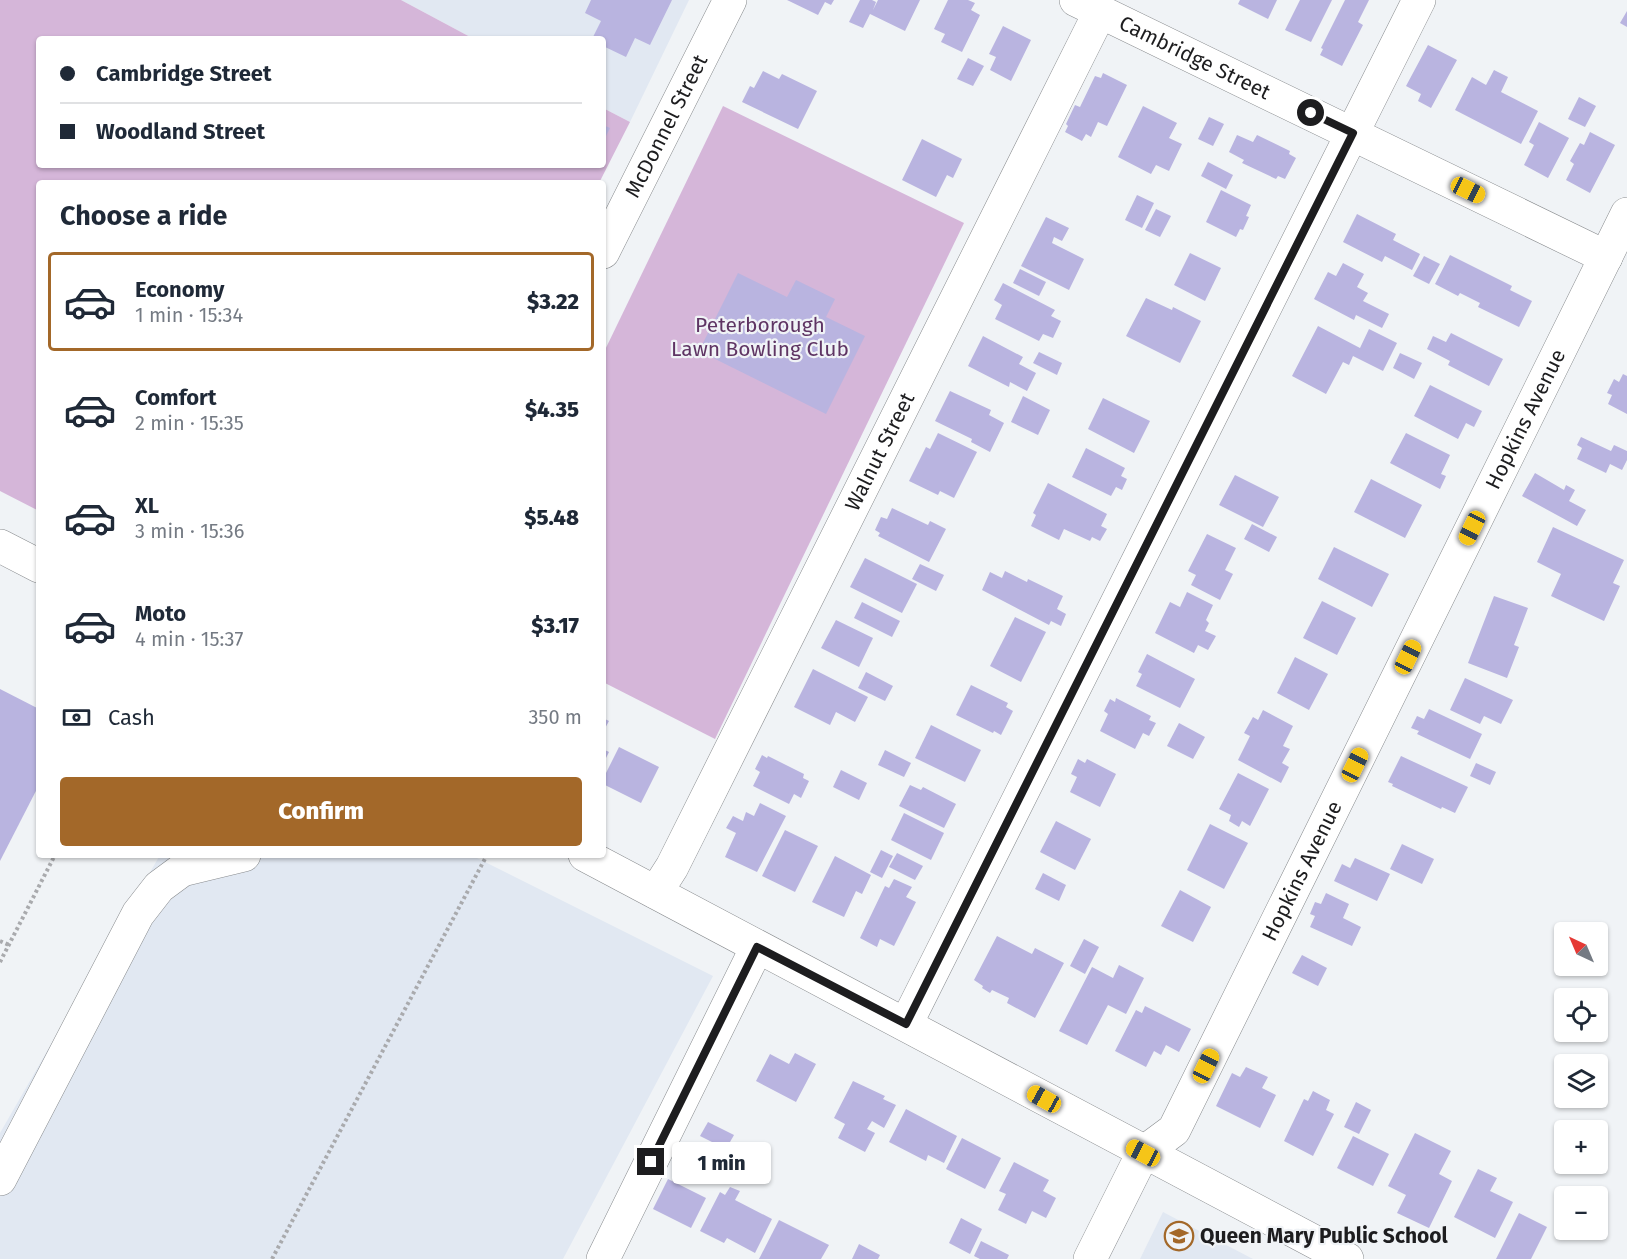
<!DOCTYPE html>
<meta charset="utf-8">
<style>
:root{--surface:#fff;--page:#f6f6f7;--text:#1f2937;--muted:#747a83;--line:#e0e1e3;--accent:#a36829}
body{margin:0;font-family:"Fira Sans",sans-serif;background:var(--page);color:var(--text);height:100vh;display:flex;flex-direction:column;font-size:22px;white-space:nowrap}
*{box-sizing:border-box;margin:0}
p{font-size:20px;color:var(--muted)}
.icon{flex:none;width:33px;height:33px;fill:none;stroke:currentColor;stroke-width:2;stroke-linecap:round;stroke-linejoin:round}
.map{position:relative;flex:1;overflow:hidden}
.drawer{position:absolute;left:36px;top:180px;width:570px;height:678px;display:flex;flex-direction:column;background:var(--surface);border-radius:6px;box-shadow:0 2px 4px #0004}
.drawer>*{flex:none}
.banner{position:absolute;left:36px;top:36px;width:570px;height:132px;border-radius:6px;box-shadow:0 2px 4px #0004;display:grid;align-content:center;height:132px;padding:0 24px;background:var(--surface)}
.needle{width:39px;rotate:316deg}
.tools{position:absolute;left:1554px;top:922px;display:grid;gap:12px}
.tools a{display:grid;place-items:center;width:54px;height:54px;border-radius:6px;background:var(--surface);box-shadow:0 2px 4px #0004;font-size:30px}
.end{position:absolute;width:27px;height:27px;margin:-14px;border:8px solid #1d1d1f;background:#fff;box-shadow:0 0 0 3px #fff}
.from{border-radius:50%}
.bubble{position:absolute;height:42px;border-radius:6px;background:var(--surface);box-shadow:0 2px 4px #0004;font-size:20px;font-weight:800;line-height:42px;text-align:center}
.car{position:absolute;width:18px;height:36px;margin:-18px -9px;border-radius:8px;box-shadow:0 0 4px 2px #0007;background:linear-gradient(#f5c518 24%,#345 0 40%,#f5c518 0 76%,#345 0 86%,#f5c518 0)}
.banner b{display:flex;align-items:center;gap:21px;height:57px;font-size:22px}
.banner b+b{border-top:2px solid var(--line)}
.banner i{width:15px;height:15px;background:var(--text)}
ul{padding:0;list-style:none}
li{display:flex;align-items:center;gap:18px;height:99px;margin:0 12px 9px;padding:0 12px;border:3px solid transparent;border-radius:6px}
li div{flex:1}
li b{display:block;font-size:22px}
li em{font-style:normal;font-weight:800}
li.selected{border-color:var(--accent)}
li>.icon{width:54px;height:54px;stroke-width:1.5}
h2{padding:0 24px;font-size:27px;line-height:72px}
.pay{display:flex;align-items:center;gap:15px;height:66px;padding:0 24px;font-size:22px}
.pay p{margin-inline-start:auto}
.action{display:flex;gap:12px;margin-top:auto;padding:12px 24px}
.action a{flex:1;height:69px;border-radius:6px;background:var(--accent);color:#fff;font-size:24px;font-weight:800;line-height:69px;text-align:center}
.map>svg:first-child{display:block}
</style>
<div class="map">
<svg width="1627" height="1259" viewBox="0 0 1627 1259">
<rect width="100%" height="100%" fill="#f0f3f6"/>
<g fill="#e1e8f2">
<path d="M401,0H689L630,122L603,108V39H474Z"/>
<path d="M160,855H471L713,976L563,1259H0V1133Z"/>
<path d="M1163,1212L1253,1259H1140Z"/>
</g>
<g fill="#d5b6d9">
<path d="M0,0H401L474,39H39V165H603V108L630,122L599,183H39V511L0,491Z"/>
<path d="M723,106L964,223L715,739L603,682V354Z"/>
</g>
<g fill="#b9b4e0">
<path d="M591,0H672L650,45L635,38L626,57L603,46V39H592L601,21L585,13Z"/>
<path d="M787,0H834L831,5L825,2L818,15Z"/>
<path d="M860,0H872L876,2L873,10L878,0H920L905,31L870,14L863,28L849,22Z"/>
<path d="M948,0H968L975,3L971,10L980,15L962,52L941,42L945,34L934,29Z"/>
<path d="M1240,0H1277L1268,19L1238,4Z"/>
<path d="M1300,0H1332L1311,42L1285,30Z"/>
<path d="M1345,0H1369L1358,22L1363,25L1342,66L1320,55L1323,49L1321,48Z"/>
<path d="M1627,11V27L1620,23Z"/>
<path d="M1003,26L1031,40L1011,81L990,70L996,57L989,54Z"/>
<path d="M1428,45L1457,60L1431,108L1418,101L1421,94L1406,86Z"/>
<path d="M968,58L984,66L973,86L957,79Z"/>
<path d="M1494,70L1508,77L1501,92L1538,111L1521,144L1455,110L1472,77L1486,85Z"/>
<path d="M763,71L779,79L782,74L817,91L798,129L742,102L750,86L754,88Z"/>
<path d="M1103,73L1127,85L1107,126L1098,122L1091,137L1086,134L1082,141L1065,132L1068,126L1066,124L1075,105L1080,107L1095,76L1101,78Z"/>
<path d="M1579,97L1596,106L1585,127L1568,119Z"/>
<path d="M1143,106L1177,123L1169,138L1182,144L1169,171L1156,165L1151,174L1118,157Z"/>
<path d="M1209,117L1224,124L1213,146L1198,139Z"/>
<path d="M1539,122L1569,138L1548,178L1524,165L1534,145L1529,142Z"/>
<path d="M603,125L610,128L603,142Z"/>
<path d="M1590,132L1615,145L1590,193L1566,180L1574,164L1570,161L1580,143L1584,145Z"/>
<path d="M1237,135L1253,142L1257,135L1290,151L1289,154L1296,158L1285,179L1278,176L1276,179L1242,163L1244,160L1229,152Z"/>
<path d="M922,139L962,159L953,178L947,175L936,197L902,180Z"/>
<path d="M1208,162L1233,175L1226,189L1201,176Z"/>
<path d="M1221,190L1251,205L1246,216L1249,217L1243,230L1240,229L1236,237L1206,222Z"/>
<path d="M1137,195L1154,203L1142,228L1125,220Z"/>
<path d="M1156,209L1171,216L1160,237L1145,230Z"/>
<path d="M1357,214L1396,234L1393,240L1420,254L1412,270L1385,256L1382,262L1343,242Z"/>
<path d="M1046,217L1069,228L1062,241L1054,237L1052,243L1084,259L1069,290L1021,266Z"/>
<path d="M1190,253L1221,268L1205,301L1174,285Z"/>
<path d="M1450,255L1512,286L1510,290L1532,301L1519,327L1478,307L1480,303L1460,293L1458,296L1435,284Z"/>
<path d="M1424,256L1440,264L1429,284L1413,276Z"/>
<path d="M1343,263L1364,274L1357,287L1368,293L1363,301L1389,314L1382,328L1356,315L1354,320L1314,299L1328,272L1336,276Z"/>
<path d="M1020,269L1046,282L1039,296L1013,283Z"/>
<path d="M738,273L787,297L796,280L835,299L826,317L865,336L826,414L699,351Z"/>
<path d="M1003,283L1055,310L1051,316L1061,321L1053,338L1043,334L1039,341L995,319L1002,305L994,300Z"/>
<path d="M1146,298L1172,310L1173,307L1201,321L1180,363L1126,336Z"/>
<path d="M1318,326L1360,348L1369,329L1397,343L1383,371L1353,356L1349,365L1343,362L1326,394L1292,376Z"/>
<path d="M1451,333L1503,359L1489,386L1448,365L1450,361L1427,349L1433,336L1446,342Z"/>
<path d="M983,336L1023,357L1019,364L1036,373L1027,391L1010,382L1009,387L968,366Z"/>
<path d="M1039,352L1062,363L1057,375L1033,363Z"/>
<path d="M1400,353L1422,363L1414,379L1393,368Z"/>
<path d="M1623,374L1627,376V414L1608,404L1612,395L1607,393L1614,379L1619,382Z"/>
<path d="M1430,385L1482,411L1474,427L1466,423L1458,439L1414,416Z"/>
<path d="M950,391L991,410L989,415L1004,423L990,452L971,442L972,439L935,421Z"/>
<path d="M1023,396L1050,410L1038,435L1011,422Z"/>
<path d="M1103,398L1150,421L1134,453L1088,429Z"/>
<path d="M938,433L977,452L954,498L940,491L938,495L909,481L926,447L930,449Z"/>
<path d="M1406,433L1450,455L1441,474L1446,476L1440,489L1390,463Z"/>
<path d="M1581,437L1611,451L1614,445L1627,451V460L1622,470L1610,464L1606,473L1577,459L1582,448L1577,445Z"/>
<path d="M1086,448L1125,468L1121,476L1127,479L1122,490L1116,487L1111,496L1072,477Z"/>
<path d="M1535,473L1564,490L1566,485L1575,490L1569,501L1586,510L1577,526L1522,496Z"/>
<path d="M1235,475L1279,497L1263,527L1219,505Z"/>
<path d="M1371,479L1422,505L1405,538L1354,512Z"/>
<path d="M1048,483L1107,514L1101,526L1107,529L1100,541L1092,537L1090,541L1064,529L1059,540L1031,526L1036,515L1033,513Z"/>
<path d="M892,508L928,525L930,521L946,529L929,562L878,536L880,533L875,530L881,517L887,519Z"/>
<path d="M1252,524L1277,537L1269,552L1244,539Z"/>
<path d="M1553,527L1624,560L1613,583L1620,586L1604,621L1551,596L1561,574L1537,562Z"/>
<path d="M1207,534L1236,548L1225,570L1233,574L1220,600L1191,585L1196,575L1188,571Z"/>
<path d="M1334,547L1389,574L1372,607L1318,579Z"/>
<path d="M865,558L917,584L902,613L850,587Z"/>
<path d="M920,564L944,575L936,591L912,579Z"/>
<path d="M1005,571L1027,582L1028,579L1063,596L1057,609L1066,614L1061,626L1051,621L1049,625L982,590L990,572L1002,578Z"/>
<path d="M1187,592L1213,605L1206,620L1209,623L1205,631L1216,636L1208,650L1198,645L1194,653L1155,633L1170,602L1180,607Z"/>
<path d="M1494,596L1528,608L1514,645L1519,647L1507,678L1468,663Z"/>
<path d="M1322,601L1356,618L1337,655L1303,638Z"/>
<path d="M862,602L900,621L892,637L854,618Z"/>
<path d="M1015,617L1046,632L1021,682L990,666Z"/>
<path d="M836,620L873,638L859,667L821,648Z"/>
<path d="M1147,654L1195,679L1180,708L1136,686L1142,674L1138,672Z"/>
<path d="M1295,657L1328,674L1309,710L1277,693Z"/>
<path d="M813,669L868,697L855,722L836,712L830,725L794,707Z"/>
<path d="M866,672L893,686L885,701L858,688Z"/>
<path d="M1465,678L1513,700L1501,724L1484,716L1480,724L1450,710Z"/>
<path d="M971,685L1008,703L1006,707L1013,711L1001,735L994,731L993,733L956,715Z"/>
<path d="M0,689L39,709V785L0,861Z"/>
<path d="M1116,698L1151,716L1149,720L1156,723L1149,736L1143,733L1135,749L1100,731L1108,714L1104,711L1110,699L1115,702Z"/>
<path d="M1429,709L1482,734L1470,759L1417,734L1419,731L1411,728L1417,716L1424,719Z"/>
<path d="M1263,710L1293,726L1283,746L1290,749L1282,763L1289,767L1281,783L1238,760L1250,736L1244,733L1253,717L1258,720Z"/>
<path d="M603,718L609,721L603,732Z"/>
<path d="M1179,723L1205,737L1193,759L1167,746Z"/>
<path d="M931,725L981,750L965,782L915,758Z"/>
<path d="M619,747L659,767L641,803L603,784V779Z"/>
<path d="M603,749L609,752L603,764Z"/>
<path d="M885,750L911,763L904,777L878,765Z"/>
<path d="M762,755L767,758L768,756L804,774L803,778L809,781L801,798L794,794L789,804L753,786L760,772L755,769Z"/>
<path d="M1401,756L1468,787L1455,813L1442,807L1441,809L1392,786L1393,784L1388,782Z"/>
<path d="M1078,759L1085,763L1087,759L1116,774L1100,807L1070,792L1077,777L1071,774Z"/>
<path d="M1476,763L1496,772L1490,785L1470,776Z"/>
<path d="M841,770L867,783L859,800L833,787Z"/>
<path d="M1238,773L1269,789L1250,826L1242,821L1239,827L1229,821L1231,815L1219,809Z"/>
<path d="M910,785L921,790L923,787L956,804L944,828L899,806Z"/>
<path d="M760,803L786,816L757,872L725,857L736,833L726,828L733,816L743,821L746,812L754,816Z"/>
<path d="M904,813L944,833L931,860L891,840Z"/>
<path d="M1056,821L1091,839L1075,870L1040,852Z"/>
<path d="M1210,824L1248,843L1224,889L1187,870Z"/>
<path d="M785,830L818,846L795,892L762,876Z"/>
<path d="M1402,844L1434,859L1422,884L1390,869Z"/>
<path d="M881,850L893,856L882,878L870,872Z"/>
<path d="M897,853L923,866L915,880L889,867Z"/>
<path d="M835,856L871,875L862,894L856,891L844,917L812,902Z"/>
<path d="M1355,858L1390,874L1377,901L1334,881L1342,864L1350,868Z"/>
<path d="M1043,873L1066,885L1059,901L1035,889Z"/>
<path d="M894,879L912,887L906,897L916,902L894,946L880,939L877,947L860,938L885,886L889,888Z"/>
<path d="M1180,890L1211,907L1193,942L1161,926Z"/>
<path d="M1326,893L1349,904L1343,918L1361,927L1352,946L1310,927L1315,916L1310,914L1315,902L1321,904Z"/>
<path d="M997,936L1032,954L1035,948L1064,963L1035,1018L1007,1003L1009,998L992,990L990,993L982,988L983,986L974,980Z"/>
<path d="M1084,939L1099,947L1085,974L1070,966Z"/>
<path d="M1302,955L1327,968L1318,986L1292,973Z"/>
<path d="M1119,965L1144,978L1126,1014L1108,1005L1087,1045L1059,1031L1092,967L1113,978Z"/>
<path d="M1145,1006L1191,1029L1179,1052L1166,1045L1161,1055L1154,1051L1146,1067L1115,1051L1136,1010L1142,1013Z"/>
<path d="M795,1053L816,1064L796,1102L756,1081L770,1054L789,1064Z"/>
<path d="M1246,1067L1268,1077L1262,1088L1276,1095L1260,1128L1216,1106L1232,1073L1240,1077Z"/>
<path d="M853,1081L885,1096L883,1099L896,1105L884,1128L872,1121L867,1129L875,1133L865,1152L838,1138L845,1124L834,1118Z"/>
<path d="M1313,1091L1330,1100L1326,1110L1334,1114L1313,1156L1284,1141L1304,1099L1308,1101Z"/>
<path d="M1356,1102L1371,1110L1359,1134L1344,1127Z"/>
<path d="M906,1109L957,1136L944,1163L928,1155L926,1161L889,1142Z"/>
<path d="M708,1122L734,1135L726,1149L700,1136Z"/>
<path d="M1415,1133L1451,1151L1439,1174L1452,1181L1429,1228L1397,1213L1406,1195L1388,1186Z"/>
<path d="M1353,1136L1389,1154L1373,1186L1337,1168Z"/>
<path d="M962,1138L1001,1158L985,1189L946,1169Z"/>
<path d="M1014,1162L1049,1180L1043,1191L1056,1198L1046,1218L1032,1211L1026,1224L998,1210L1006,1194L999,1191Z"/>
<path d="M1478,1169L1497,1178L1490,1191L1513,1202L1495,1238L1454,1217Z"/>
<path d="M668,1179L706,1198L691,1228L653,1209Z"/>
<path d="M730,1187L740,1191L735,1200L772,1219L755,1253L727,1238L724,1243L700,1231L720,1192L725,1195Z"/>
<path d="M1519,1213L1547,1227L1531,1259H1496Z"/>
<path d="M961,1218L982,1229L970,1254L949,1243Z"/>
<path d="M779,1220L829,1245L821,1259H759Z"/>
<path d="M981,1241L1009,1255L1007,1259H980L974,1256Z"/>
<path d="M859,1244L880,1255L878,1259H852Z"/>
</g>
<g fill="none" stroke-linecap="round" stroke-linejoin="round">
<g stroke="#888b8e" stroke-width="34">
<g id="minor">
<path id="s1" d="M1076,0L1606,257"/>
<path id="s2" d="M603,252L730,0"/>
<path id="s3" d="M656,892L672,867L1100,12"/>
<path d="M906,1024L1419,0"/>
<path d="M0,1179L138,914L159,887L182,870L244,855"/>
<path d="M603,1259L757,947"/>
<path id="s4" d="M1090,1259L1143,1153L1174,1130L1627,214"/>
</g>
</g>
<g stroke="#888b8e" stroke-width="34">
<g id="major">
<path d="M0,546L39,566"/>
<path d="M585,855L1347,1259"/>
</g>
</g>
<g stroke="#a9aaad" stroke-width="4" stroke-dasharray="3 3" stroke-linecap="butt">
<path d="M0,941L9,945"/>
<path d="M0,962L55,855"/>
<path d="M272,1259L487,855"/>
</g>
<use href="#minor" stroke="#fff" stroke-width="33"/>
<use href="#major" stroke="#fff" stroke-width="33"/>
</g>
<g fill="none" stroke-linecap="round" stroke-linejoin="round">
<path stroke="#1d1d1f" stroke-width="8" d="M651,1162L757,947L906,1024L1353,133L1311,113"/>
</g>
<defs>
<g id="school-ring" transform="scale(1.5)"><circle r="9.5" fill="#f0f3f6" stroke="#a36829" stroke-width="1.5"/><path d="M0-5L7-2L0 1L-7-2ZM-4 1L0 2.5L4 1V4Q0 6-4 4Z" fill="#a36829"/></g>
</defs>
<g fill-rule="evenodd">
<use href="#school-ring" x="1179" y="1236"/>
</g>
<g text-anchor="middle" stroke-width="4.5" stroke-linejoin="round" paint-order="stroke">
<g font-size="21" fill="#1d1d1f" stroke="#f0f3f6">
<text dy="7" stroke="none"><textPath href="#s1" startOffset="132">Cambridge Street</textPath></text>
<text dy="7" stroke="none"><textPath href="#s2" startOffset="141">McDonnel Street</textPath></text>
<text dy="7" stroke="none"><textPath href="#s4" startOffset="950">Hopkins Avenue</textPath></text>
<text dy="7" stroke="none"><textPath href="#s3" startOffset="494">Walnut Street</textPath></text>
<text dy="7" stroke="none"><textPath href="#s4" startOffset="446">Hopkins Avenue</textPath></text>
</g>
<g font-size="21" fill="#5f3564" stroke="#f0f3f6">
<text x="760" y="332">Peterborough<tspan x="760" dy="24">Lawn Bowling Club</tspan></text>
</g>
<g font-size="21" font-weight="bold" fill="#1d1d1f" stroke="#f0f3f6" text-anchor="start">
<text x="1200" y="1243">Queen Mary Public School</text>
</g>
</g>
</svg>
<div class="tools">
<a><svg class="needle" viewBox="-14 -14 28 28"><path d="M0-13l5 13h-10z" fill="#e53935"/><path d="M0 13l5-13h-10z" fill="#747a83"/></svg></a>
<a><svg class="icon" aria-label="locate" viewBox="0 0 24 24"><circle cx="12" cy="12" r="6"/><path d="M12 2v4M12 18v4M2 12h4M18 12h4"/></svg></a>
<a><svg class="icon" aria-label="layers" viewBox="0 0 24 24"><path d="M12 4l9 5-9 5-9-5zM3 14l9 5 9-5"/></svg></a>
<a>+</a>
<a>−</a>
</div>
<i class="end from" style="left:1311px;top:113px"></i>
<i class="end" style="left:651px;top:1162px"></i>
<div class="bubble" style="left:672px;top:1142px;width:99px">1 min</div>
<i class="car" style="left:1468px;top:190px;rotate:116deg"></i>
<i class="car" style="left:1472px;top:528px;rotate:206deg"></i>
<i class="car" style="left:1408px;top:657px;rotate:26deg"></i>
<i class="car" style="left:1355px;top:765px;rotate:26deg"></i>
<i class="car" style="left:1206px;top:1066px;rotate:26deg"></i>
<i class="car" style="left:1044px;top:1099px;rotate:299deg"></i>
<i class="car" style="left:1143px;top:1153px;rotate:298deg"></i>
<div class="banner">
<b><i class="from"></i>Cambridge Street</b>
<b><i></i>Woodland Street</b>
</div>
<section class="drawer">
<h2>Choose a ride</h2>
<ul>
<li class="selected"><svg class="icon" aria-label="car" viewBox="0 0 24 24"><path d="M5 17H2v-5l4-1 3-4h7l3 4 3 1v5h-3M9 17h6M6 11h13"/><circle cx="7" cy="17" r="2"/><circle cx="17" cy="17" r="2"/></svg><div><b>Economy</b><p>1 min · 15:34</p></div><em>$3.22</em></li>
<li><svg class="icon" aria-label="car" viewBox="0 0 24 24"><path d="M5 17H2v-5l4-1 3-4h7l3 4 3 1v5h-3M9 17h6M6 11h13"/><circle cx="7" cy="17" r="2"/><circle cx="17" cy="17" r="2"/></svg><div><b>Comfort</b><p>2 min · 15:35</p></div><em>$4.35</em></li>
<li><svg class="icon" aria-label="car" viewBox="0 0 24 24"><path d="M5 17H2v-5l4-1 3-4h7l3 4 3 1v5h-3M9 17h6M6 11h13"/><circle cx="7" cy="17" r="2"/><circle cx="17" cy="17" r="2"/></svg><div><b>XL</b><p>3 min · 15:36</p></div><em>$5.48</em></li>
<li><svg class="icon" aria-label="car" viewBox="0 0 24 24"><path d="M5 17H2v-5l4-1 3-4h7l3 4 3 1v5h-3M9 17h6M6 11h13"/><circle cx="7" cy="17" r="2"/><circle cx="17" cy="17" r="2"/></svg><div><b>Moto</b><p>4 min · 15:37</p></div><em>$3.17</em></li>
</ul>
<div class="pay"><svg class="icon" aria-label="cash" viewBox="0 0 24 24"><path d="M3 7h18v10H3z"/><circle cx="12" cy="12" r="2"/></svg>Cash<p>350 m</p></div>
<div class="action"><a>Confirm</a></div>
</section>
</div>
